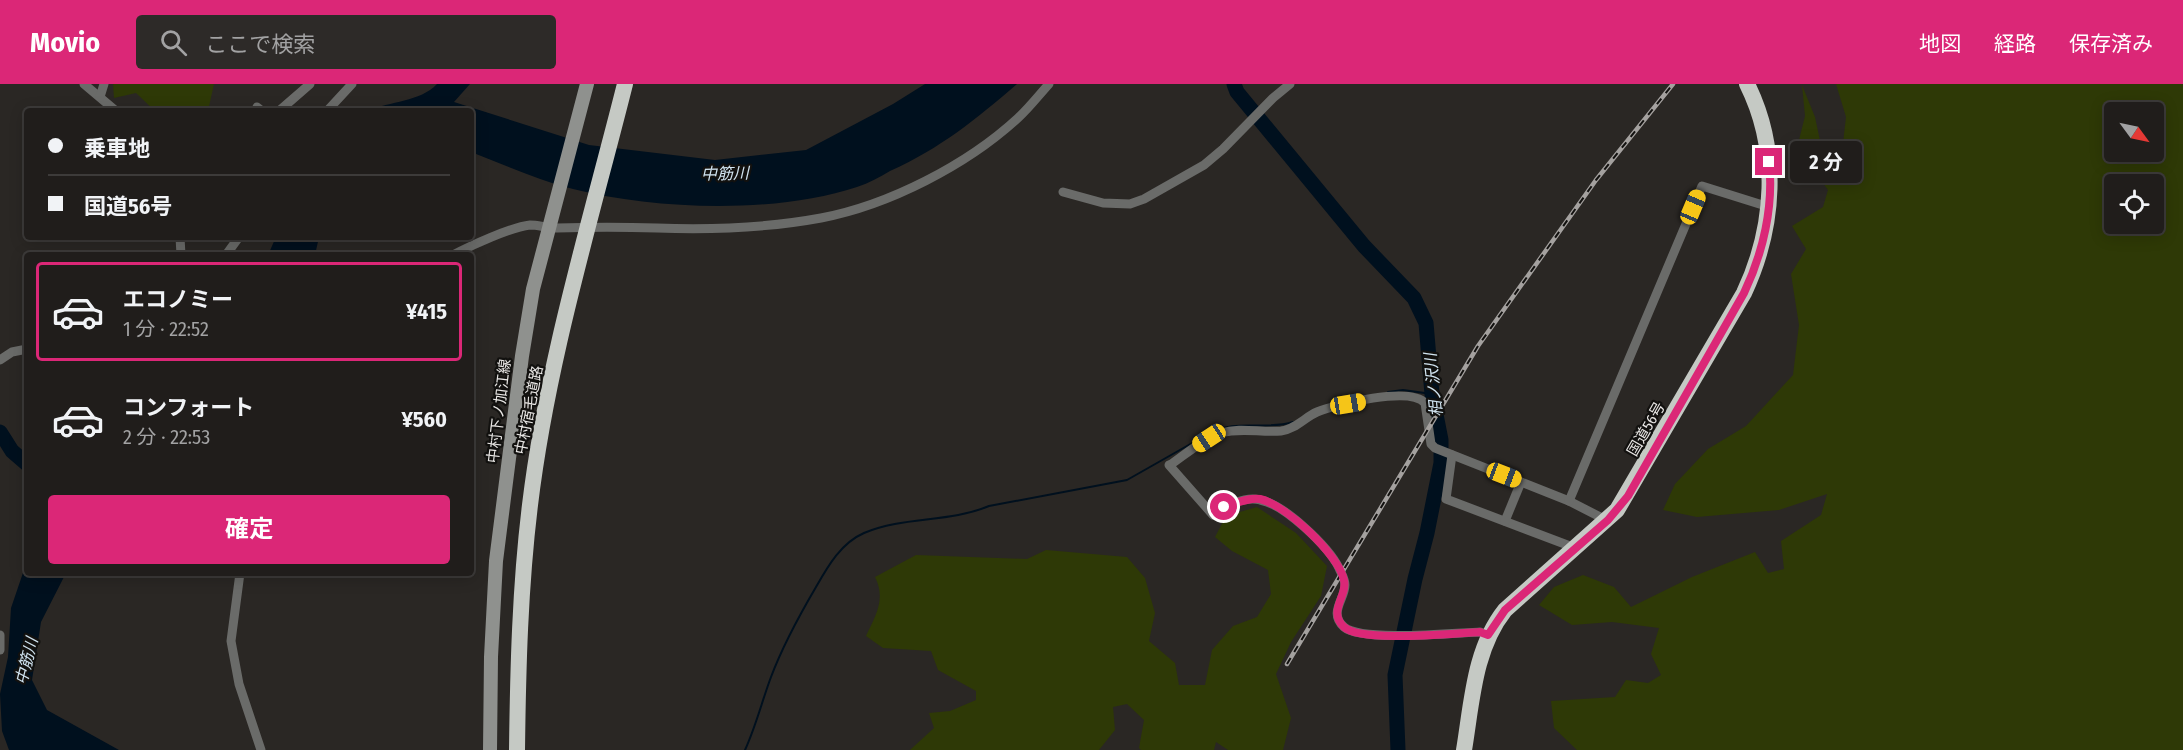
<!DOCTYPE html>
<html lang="ja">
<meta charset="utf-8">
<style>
:root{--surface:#201d1b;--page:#2d2a28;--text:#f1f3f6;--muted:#a2a2a3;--line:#3d3b3a;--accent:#db2777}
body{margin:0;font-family:"Fira Sans Condensed","Noto Sans JP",sans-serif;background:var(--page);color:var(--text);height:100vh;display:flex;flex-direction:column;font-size:22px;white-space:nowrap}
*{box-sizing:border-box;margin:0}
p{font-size:20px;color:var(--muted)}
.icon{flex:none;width:33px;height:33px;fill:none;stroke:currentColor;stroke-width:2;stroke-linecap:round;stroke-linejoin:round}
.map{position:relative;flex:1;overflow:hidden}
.side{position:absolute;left:24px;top:168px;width:450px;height:324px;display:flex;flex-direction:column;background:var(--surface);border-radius:6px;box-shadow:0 3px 15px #0003,0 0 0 2px var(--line)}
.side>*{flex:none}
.hud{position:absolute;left:24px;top:24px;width:450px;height:132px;border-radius:6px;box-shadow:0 3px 15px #0003,0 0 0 2px var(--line);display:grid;align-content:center;height:132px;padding:0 24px;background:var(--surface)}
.needle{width:39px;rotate:123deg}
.buttons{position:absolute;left:2104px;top:18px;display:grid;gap:12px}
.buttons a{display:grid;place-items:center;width:60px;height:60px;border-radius:6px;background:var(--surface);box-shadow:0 3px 15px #0003,0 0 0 2px var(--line);font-size:30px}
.end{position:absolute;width:27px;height:27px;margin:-14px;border:8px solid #db2777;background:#fff;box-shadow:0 0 0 3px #fff}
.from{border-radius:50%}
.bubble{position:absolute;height:42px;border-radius:6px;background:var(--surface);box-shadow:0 3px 15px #0003,0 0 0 2px var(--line);font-size:20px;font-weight:700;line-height:42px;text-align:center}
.car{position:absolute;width:18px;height:36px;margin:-18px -9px;border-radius:8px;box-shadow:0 0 4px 2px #0007;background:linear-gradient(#f5c518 24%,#345 0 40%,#f5c518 0 76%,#345 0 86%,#f5c518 0)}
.hud b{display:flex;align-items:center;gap:21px;height:57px;font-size:22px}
.hud b+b{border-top:2px solid var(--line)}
.hud i{width:15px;height:15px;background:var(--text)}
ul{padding:10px 0 0;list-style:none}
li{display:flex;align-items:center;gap:18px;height:99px;margin:0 12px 9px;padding:0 12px;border:3px solid transparent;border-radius:6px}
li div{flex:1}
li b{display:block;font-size:22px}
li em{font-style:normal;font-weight:700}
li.selected{border-color:var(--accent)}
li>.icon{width:54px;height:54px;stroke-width:1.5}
.cta{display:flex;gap:12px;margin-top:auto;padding:12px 24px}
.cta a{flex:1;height:69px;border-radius:6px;background:var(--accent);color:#fff;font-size:24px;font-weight:700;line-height:69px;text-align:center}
header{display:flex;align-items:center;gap:36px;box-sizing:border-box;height:84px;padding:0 30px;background:var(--accent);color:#fff}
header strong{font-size:28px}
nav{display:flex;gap:33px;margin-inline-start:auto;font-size:21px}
.search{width:420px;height:54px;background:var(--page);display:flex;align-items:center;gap:15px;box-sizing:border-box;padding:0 21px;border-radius:6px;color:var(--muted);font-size:22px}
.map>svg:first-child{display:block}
</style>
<header>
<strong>Movio</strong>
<div class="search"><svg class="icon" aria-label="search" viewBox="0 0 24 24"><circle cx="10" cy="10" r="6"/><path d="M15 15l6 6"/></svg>ここで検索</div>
<nav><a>地図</a><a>経路</a><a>保存済み</a></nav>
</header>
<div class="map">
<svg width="2183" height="666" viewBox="0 0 2183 666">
<rect width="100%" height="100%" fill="#2a2724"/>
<g fill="#2e3906" fill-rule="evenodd">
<path d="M113,0H214L208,27H155L136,9L114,14Z"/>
<path d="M1836,0H2183V666H1577L1554,644L1551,617L1615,613L1626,596L1648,599L1661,591L1651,570L1659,544L1612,538L1572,541L1539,521L1554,503L1583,491L1614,503L1631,523L1692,493L1755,468L1768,489L1784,485L1781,457L1821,431L1827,410L1779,426L1697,433L1663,426L1675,400L1708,365L1746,342L1793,291L1799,241L1791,190L1806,165L1792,142L1823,123L1828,106L1797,64L1805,32L1802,1L1815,33L1822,66L1843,59L1846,33ZM2154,28V68H2115V28ZM2115,100H2154V140H2115Z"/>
<path d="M1257,423L1296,449L1327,482L1321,512L1291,558L1276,590L1291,634L1283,666H1228L1216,658L1214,666H1141L1139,664L1144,636L1127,620L1113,623L1115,646L1099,666H910L934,644L929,629L950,627L976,616V607L938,586L931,567L883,564L866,552C876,531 886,515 875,493L916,471L1027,475L1046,466L1127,473L1145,494L1155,529L1149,557L1175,579L1179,601H1205L1212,566L1233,542L1257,533L1271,510L1268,486L1232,467L1215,453L1226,432Z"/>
</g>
<g fill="#00101e">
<path d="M437,0H470L454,18L589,61L715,76L806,66L893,20L925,0H1017C975,36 941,64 890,87C880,93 869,99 857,103C776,130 656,126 573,105C538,96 505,81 471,68V27H368C390,17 420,18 437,0Z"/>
<path d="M276,153H319L315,171H268Z"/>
<path d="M27,477V489H66L41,538L32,596L47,626L119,666H9L2,647L0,610L8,573L11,524Z"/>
</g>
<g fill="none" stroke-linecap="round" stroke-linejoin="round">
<g stroke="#00101e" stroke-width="2">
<path d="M1388,308L1403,306L1432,310"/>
<path d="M1208,350C1236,334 1265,347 1293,338"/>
<path d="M745,666C756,642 762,617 771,593C783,561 799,532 816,503C828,482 841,459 864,449C904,432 949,439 989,422L1127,396L1201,354"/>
</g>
<g stroke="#00101e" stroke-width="15">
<path d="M1234,0L1237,8L1364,162L1414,214L1426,239L1432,310L1441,356V379L1427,449L1415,495L1395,591L1398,666"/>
<path d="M0,348L12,367L27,380"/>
</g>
<g stroke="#6a6b69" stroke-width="9">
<path d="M84,0L116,27"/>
<path d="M100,13L104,0"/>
<path d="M257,23L262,27"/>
<path d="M279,27L310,0"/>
<path d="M327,27L352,0"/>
<path d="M1063,108L1103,119L1130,120L1144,115L1204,81L1223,65L1273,14L1290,0"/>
<path d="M180,153L181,171"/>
<path d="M226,171L239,153"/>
<path d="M453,171C470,162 511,143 530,141C538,141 548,144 557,144C590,143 624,143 657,144C712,146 767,144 821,134C889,121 967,81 1018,34C1029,24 1039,11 1049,0"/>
<path d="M0,276L12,268L27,265"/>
<path d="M1452,371L1446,415L1570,462L1573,467"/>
<path d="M1169,381L1213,431C1225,422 1245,412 1260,416C1284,420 1328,462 1339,484C1341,489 1345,495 1345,501C1345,515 1328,529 1344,543C1361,558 1454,549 1480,548L1488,551"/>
<path d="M1170,381C1186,370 1203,355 1221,349C1241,343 1261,349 1281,347C1296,345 1305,333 1317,328C1337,320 1410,302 1425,319L1431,360L1435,364L1569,417L1608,437"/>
<path d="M1569,417L1702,102L1769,123"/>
<path d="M1505,437L1521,398"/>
<path d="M240,489L231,557L239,600L261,666"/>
<path d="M0,551V566"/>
</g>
<path stroke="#8f918e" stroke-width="14" d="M490,666L491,573L496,477L522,272L533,205L587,0"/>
<g stroke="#c5c9c4" stroke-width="16">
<path d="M517,666C518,584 520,503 530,421C547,279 590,139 625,0"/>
<path d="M1464,666C1472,618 1474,565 1505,526L1617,426L1744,209C1775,143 1780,66 1747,0"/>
</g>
<g stroke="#a4a19f" stroke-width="4.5">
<path id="rail" d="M1287,580L1478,262L1596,96L1673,0"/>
</g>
<use href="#rail" stroke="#12110f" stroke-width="2" stroke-dasharray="7" stroke-linecap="butt"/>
</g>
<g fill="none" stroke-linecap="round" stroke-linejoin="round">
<path stroke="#db2777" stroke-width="8" d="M1224,423C1234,420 1249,413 1260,415C1286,421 1338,470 1344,496C1348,512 1327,527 1344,543C1361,559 1454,549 1480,548L1488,551L1505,526L1608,436L1628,412L1744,209C1763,169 1774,122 1769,78"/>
</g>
<g text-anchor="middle" stroke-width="4.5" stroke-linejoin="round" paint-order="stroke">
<g font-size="15" fill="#e9e7e5" stroke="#12110f">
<text transform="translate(529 326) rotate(-79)" y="5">中村宿毛道路</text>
<text transform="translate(499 327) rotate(-83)" y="5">中村下ノ加江線</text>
<text transform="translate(1646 345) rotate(-60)" y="5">国道56号</text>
</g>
<g font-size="16" font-style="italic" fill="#d1e4f1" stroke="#12110f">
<text transform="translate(725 89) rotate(-1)" y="6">中筋川</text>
<text transform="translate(1433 301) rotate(-96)" y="6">相ノ沢川</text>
<text transform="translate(26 577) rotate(-76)" y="6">中筋川</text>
</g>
</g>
</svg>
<div class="buttons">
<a><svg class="needle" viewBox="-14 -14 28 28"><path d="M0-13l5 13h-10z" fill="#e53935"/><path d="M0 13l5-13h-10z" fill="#a2a2a3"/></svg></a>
<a><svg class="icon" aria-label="locate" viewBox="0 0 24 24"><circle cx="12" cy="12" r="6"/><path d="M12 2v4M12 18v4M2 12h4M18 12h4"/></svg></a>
</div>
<i class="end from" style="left:1224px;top:423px"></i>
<i class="end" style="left:1769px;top:78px"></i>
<div class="bubble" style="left:1790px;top:57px;width:72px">2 分</div>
<i class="car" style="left:1693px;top:123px;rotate:23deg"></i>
<i class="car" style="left:1348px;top:320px;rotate:80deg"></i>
<i class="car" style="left:1209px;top:354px;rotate:237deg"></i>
<i class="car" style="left:1504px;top:391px;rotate:111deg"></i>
<div class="hud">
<b><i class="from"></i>乗車地</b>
<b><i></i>国道56号</b>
</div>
<section class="side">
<ul>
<li class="selected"><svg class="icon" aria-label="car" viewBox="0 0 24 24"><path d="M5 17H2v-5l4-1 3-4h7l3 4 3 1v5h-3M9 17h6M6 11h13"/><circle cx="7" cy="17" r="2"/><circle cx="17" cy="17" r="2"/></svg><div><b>エコノミー</b><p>1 分 · 22:52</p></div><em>¥415</em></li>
<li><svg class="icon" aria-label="car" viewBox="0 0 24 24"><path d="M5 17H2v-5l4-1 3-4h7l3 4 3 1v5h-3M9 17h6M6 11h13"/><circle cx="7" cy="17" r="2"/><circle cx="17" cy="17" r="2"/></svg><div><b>コンフォート</b><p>2 分 · 22:53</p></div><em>¥560</em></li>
</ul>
<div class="cta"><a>確定</a></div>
</section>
</div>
